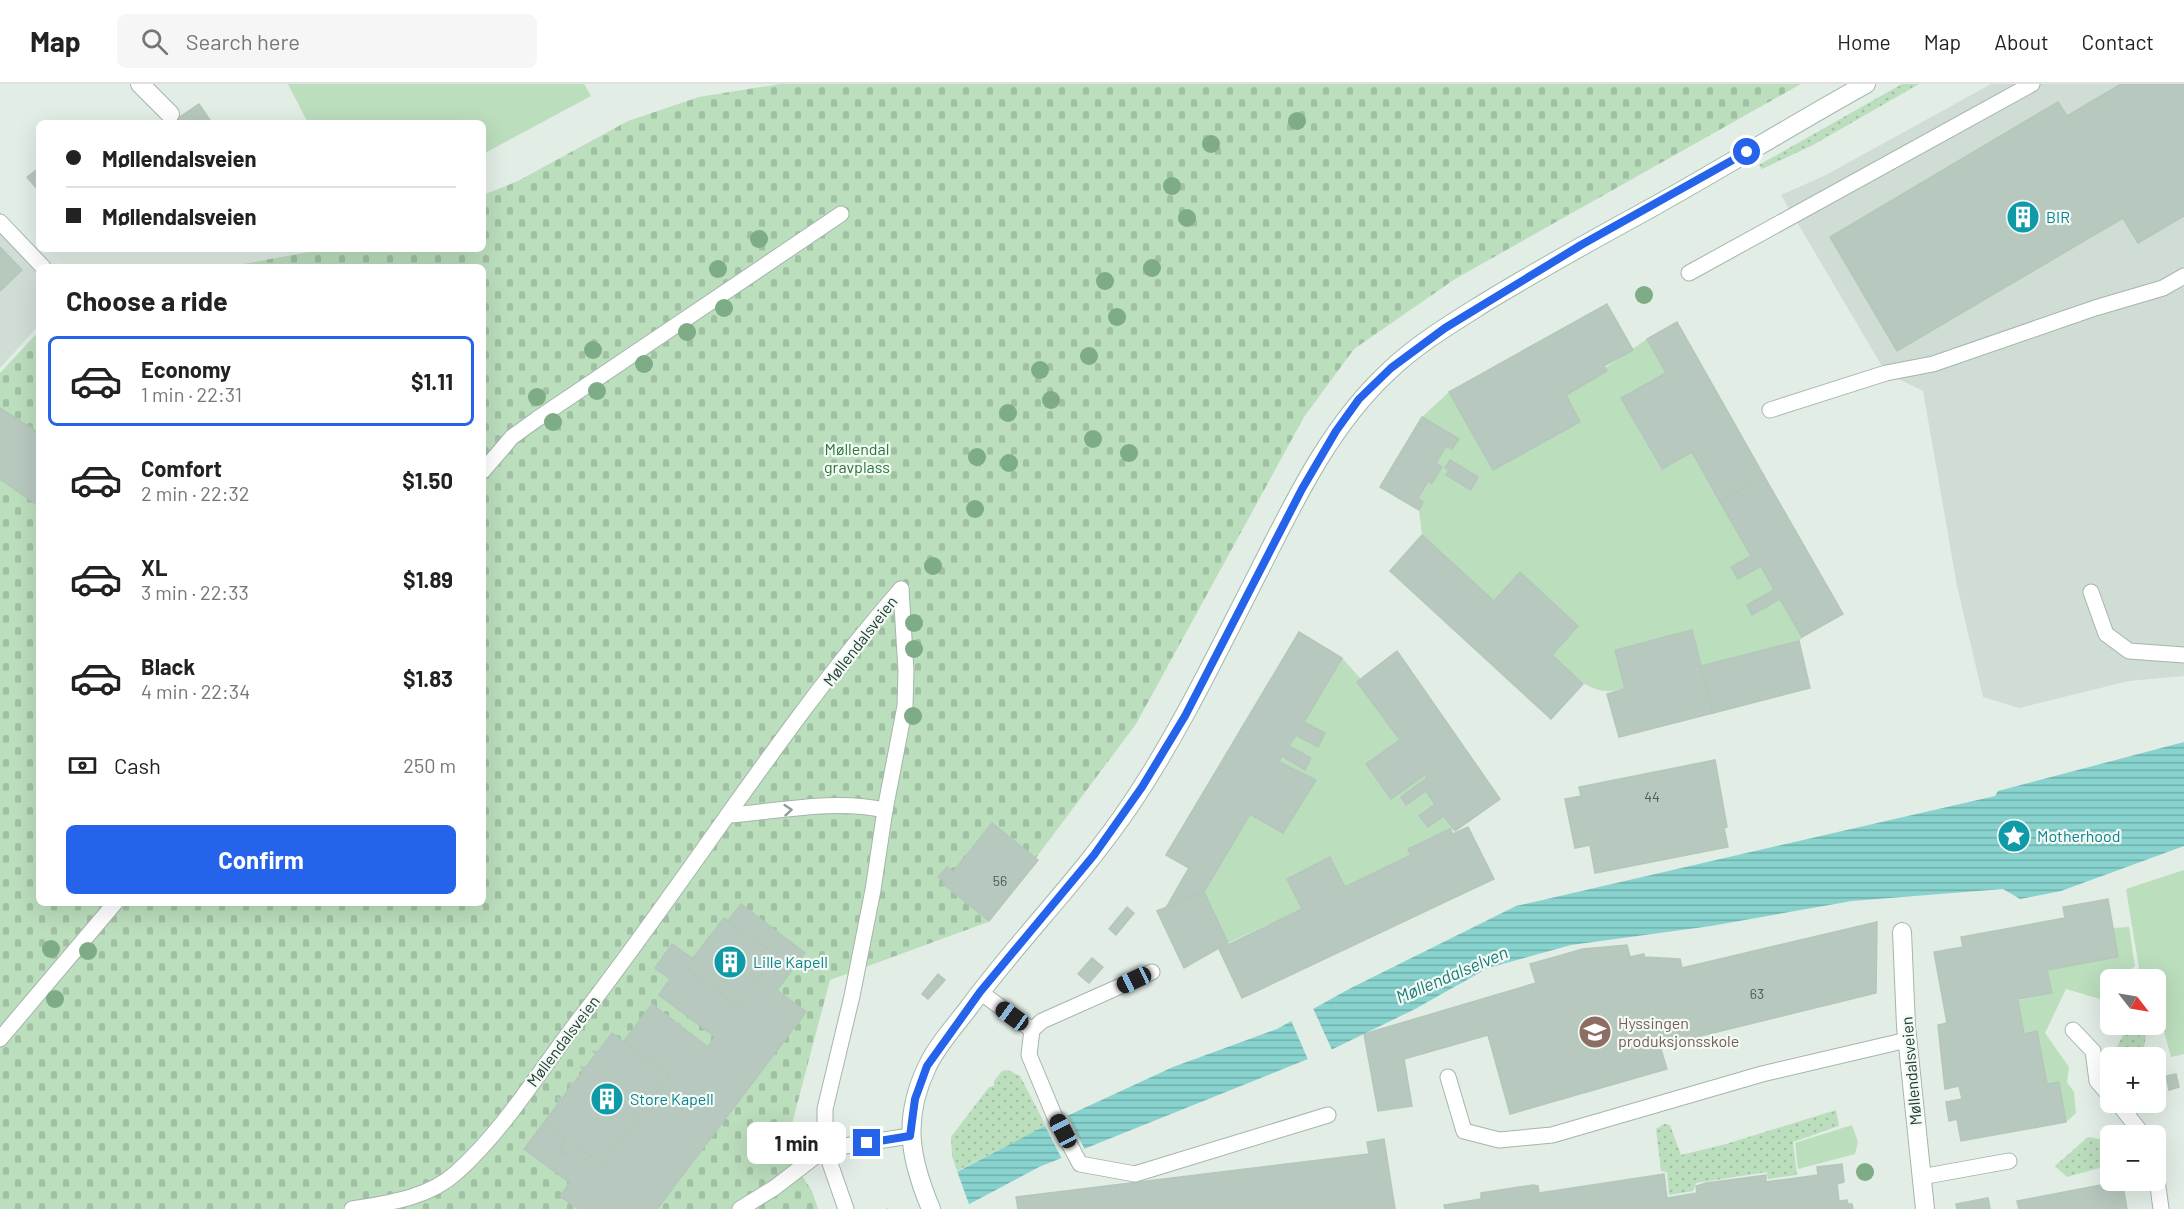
<!DOCTYPE html>
<meta charset="utf-8">
<style>
:root{--surface:#fff;--page:#f6f6f6;--text:#222;--muted:#767676;--line:#e0e0e0;--accent:#2563eb}
body{margin:0;font-family:Barlow,sans-serif;background:var(--page);color:var(--text);height:100vh;display:flex;flex-direction:column;font-size:22px;white-space:nowrap}
*{box-sizing:border-box;margin:0}
p{font-size:20px;color:var(--muted)}
.icon{flex:none;width:33px;height:33px;fill:none;stroke:currentColor;stroke-width:2;stroke-linecap:round;stroke-linejoin:round}
.map{position:relative;flex:1;overflow:hidden}
.drawer{position:absolute;left:36px;top:180px;width:450px;height:642px;display:flex;flex-direction:column;background:var(--surface);border-radius:9px;box-shadow:0 6px 24px #0002}
.drawer>*{flex:none}
.guide{position:absolute;left:36px;top:36px;width:450px;height:132px;border-radius:9px;box-shadow:0 6px 24px #0002;display:grid;align-content:center;height:132px;padding:0 30px;background:var(--surface)}
.needle{width:39px;rotate:121deg}
.fabs{position:absolute;left:2100px;top:885px;display:grid;gap:12px}
.fabs a{display:grid;place-items:center;width:66px;height:66px;border-radius:9px;background:var(--surface);box-shadow:0 6px 24px #0002;font-size:30px}
.end{position:absolute;width:27px;height:27px;margin:-14px;border:8px solid #2563eb;background:#fff;box-shadow:0 0 0 3px #fff}
.from{border-radius:50%}
.bubble{position:absolute;height:42px;border-radius:9px;background:var(--surface);box-shadow:0 6px 24px #0002;font-size:20px;font-weight:700;line-height:42px;text-align:center}
.car{position:absolute;width:18px;height:36px;margin:-18px -9px;border-radius:8px;box-shadow:0 0 4px 2px #0007;background:linear-gradient(#222 24%,#8ab4d8 0 40%,#222 0 76%,#8ab4d8 0 86%,#222 0)}
.guide b{display:flex;align-items:center;gap:21px;height:57px;font-size:22px}
.guide b+b{border-top:2px solid var(--line)}
.guide i{width:15px;height:15px;background:var(--text)}
ul{padding:0;list-style:none}
li{display:flex;align-items:center;gap:18px;height:90px;margin:0 12px 9px;padding:0 18px;border:3px solid transparent;border-radius:9px}
li div{flex:1}
li b{display:block;font-size:22px}
li em{font-style:normal;font-weight:700}
li.selected{border-color:var(--accent)}
li>.icon{width:54px;height:54px;stroke-width:1.5}
h2{padding:0 30px;font-size:27px;line-height:72px}
.pay{display:flex;align-items:center;gap:15px;height:66px;padding:0 30px;font-size:22px}
.pay p{margin-inline-start:auto}
.primary-button{display:flex;gap:12px;margin-top:auto;padding:12px 30px}
.primary-button a{flex:1;height:69px;border-radius:9px;background:var(--accent);color:#fff;font-size:24px;font-weight:700;line-height:69px;text-align:center}
header{display:flex;align-items:center;gap:36px;box-sizing:border-box;height:84px;padding:0 30px;background:var(--surface);border-bottom:2px solid var(--line)}
header strong{font-size:28px}
nav{display:flex;gap:33px;margin-inline-start:auto;font-size:21px}
.search{width:420px;height:54px;background:var(--page);display:flex;align-items:center;gap:15px;box-sizing:border-box;padding:0 21px;border-radius:9px;color:var(--muted);font-size:22px}
.map>svg:first-child{display:block}
</style>
<header>
<strong>Map</strong>
<div class="search"><svg class="icon" aria-label="search" viewBox="0 0 24 24"><circle cx="10" cy="10" r="6"/><path d="M15 15l6 6"/></svg>Search here</div>
<nav><a>Home</a><a>Map</a><a>About</a><a>Contact</a></nav>
</header>
<div class="map">
<svg width="2184" height="1125" viewBox="0 0 2184 1125">
<defs>
<pattern id="grass-dots" width="8" height="8" patternUnits="userSpaceOnUse" patternTransform="scale(1.5)"><rect width="8" height="8" fill="#bbdebd"/><path d="M2 2h.1M6 6h.1" fill="none" stroke="#a0c0a3" stroke-width="1.8" stroke-linecap="round"/></pattern>
<pattern id="cemetery-stones" width="16" height="16" patternUnits="userSpaceOnUse" patternTransform="scale(1.5)"><rect width="16" height="16" fill="#bbdebd"/><path d="M2 7V4a2 2 0 0 1 4 0v3zM10 15v-3a2 2 0 0 1 4 0v3z" fill="#a0c0a3"/></pattern>
<pattern id="water-rules" width="6" height="5" patternUnits="userSpaceOnUse" patternTransform="scale(1.5)"><rect width="6" height="5" fill="#89d3cf"/><path d="M0 2.5h6" fill="none" stroke="#70ada9"/></pattern>
</defs>
<rect width="100%" height="100%" fill="#e2ede6"/>
<g fill="#d0ddd4">
<path d="M1991,0H2184V592L2129,597L2019,624L1983,613L1957,502L1923,307L1886,289L1781,111L1826,91Z"/>
<path d="M0,128L52,183H39V241L0,284Z"/>
</g>
<g fill="url(#grass-dots)">
<path d="M1902,0H1919L1813,61L1762,85L1759,81Z"/>
<path d="M2146,949L2143,973H2111L2124,950Z"/>
<path d="M1008,986L1020,992L1046,1042L957,1087L952,1072L951,1053L989,1003L994,1002V997L1002,987Z"/>
<path d="M1836,1026L1839,1042L1793,1058L1797,1091L1768,1095L1767,1088L1696,1099L1693,1107L1669,1111L1667,1088L1661,1087L1656,1045L1664,1040L1670,1041L1681,1071L1726,1060Z"/>
<path d="M2088,1053L2110,1057V1081L2067,1093L2055,1082Z"/>
</g>
<path fill="url(#cemetery-stones)" d="M780,0H1801L1455,195L1354,265L1304,333L1136,640L988,838L830,896L785,1066L812,1107L818,1125H0V289L39,247V819H483V183H227L325,165H483V111L518,97L628,37L699,13Z"/>
<g fill="#bbdebd">
<path d="M288,0H584L591,12L483,70V39H308Z"/>
<path d="M1647,255L1666,289L1621,315L1661,385L1692,368L1751,472L1732,483L1738,494L1761,482L1774,506L1747,521L1752,531L1780,515L1803,553L1799,557L1701,582L1692,546L1616,565L1625,605C1590,614 1576,593 1552,571L1577,541L1520,489L1494,517L1422,451L1419,426L1423,418L1418,414L1446,362L1452,365L1458,355L1422,333L1449,308L1493,386L1580,338L1566,311Z"/>
<path d="M1342,574L1361,595L1357,598L1400,656L1366,681L1391,715L1425,691L1427,694L1401,713L1407,721L1426,707L1435,720L1420,732L1428,743L1444,732L1455,747L1450,745L1409,765L1411,771L1345,803L1330,774L1287,795L1302,825L1228,859L1204,808L1250,730L1283,749L1316,697L1279,678L1282,672L1304,685L1310,674L1289,662L1296,651L1317,662L1325,649L1304,638Z"/>
<path d="M2184,786V970L2171,973L2161,936L2156,934V896L2123,895L2139,884L2126,805Z"/>
<path d="M2129,843L2135,882L2118,895L2110,896V918L2066,905L2045,949L2069,983L2067,998L2074,1008L2076,1029L2066,1038L2059,998L2047,1000L2037,948L2024,950L2019,916L2052,909L2047,886L2118,873L2113,844Z"/>
<path d="M1852,1041L1858,1058L1855,1070L1798,1085L1795,1059Z"/>
</g>
<path fill="url(#water-rules)" d="M2184,658V762L2061,807L2020,815L2003,805L1852,817L1711,842L1571,861L1488,884L1415,925L1333,965L1039,1083L960,1125H886L1043,1043L1173,983L1277,945L1349,905L1516,822L1995,712L1998,707Z"/>
<g fill="#e2ede6">
<path d="M1312,922L1333,968L1309,978L1290,934Z"/>
<path d="M1067,1030L1086,1068L1063,1077L1044,1040Z"/>
<path d="M957,1087L970,1123L966,1125H888L886,1122Z"/>
</g>
<g fill="#b7c8be" stroke="#b4c7bb" stroke-width="1.5">
<path d="M2121,0H2184V132L2138,159L2123,134L1897,267L1830,153L2058,18L2067,32Z"/>
<path d="M199,20L212,39H180L177,35Z"/>
<path d="M39,84V106H38L27,93Z"/>
<path d="M0,163L22,186L0,207Z"/>
<path d="M1607,220L1633,266L1604,282L1607,287L1566,311L1580,338L1493,386L1449,308Z"/>
<path d="M1677,238L1764,392L1720,418L1692,368L1662,385L1621,314L1666,289L1647,255Z"/>
<path d="M0,324L39,349V422L0,395Z"/>
<path d="M1422,333L1459,355L1452,365L1446,362L1436,379L1442,383L1432,399L1428,397L1418,414L1423,418L1419,426L1380,403Z"/>
<path d="M1450,376L1478,393L1471,406L1446,391L1449,386L1445,384Z"/>
<path d="M1764,392L1843,530L1802,553L1780,515L1752,531L1747,521L1774,506L1761,482L1738,495L1731,483L1751,472L1720,418Z"/>
<path d="M1422,451L1494,517L1520,488L1578,542L1552,571L1583,600L1551,635L1390,487Z"/>
<path d="M1692,546L1713,629L1619,653L1607,610L1625,605L1615,566Z"/>
<path d="M1299,548L1342,574L1304,638L1325,649L1318,663L1296,651L1289,662L1311,674L1305,686L1282,672L1279,678L1316,696L1283,749L1250,730L1204,808L1167,822L1189,784L1166,771Z"/>
<path d="M1799,557L1810,604L1713,629L1701,582Z"/>
<path d="M1397,567L1500,715L1455,747L1444,732L1428,743L1419,732L1435,720L1426,707L1406,721L1401,713L1427,694L1425,691L1391,715L1366,680L1400,656L1357,598Z"/>
<path d="M1715,676L1727,743L1724,744L1728,763L1595,789L1590,761L1575,764L1565,715L1581,712L1579,703Z"/>
<path d="M992,739L1038,776L989,837L943,800L945,798L938,793L947,783L953,788Z"/>
<path d="M1468,743L1494,795L1242,914L1219,865L1302,825L1287,795L1330,773L1345,803L1411,771L1408,765L1450,745L1453,750Z"/>
<path d="M1204,808L1228,859L1184,884L1157,827Z"/>
<path d="M2108,815L2118,873L2047,886L2052,909L2018,915L2024,950L2037,947L2047,1000L2059,998L2066,1038L1961,1057L1957,1035L1949,1037L1946,1018L1962,1015L1959,1002L1945,1005L1938,941L1947,939L1934,868L1963,863L1961,853L2065,834L2063,823Z"/>
<path d="M741,820L805,869L777,906L806,928L657,1125H578L560,1112L570,1099L524,1065L545,1037L564,1052L561,1068L564,1071L580,1064L602,1081L669,992L624,957L652,920L708,963L715,953L659,911L670,895L655,884L672,860L693,875L686,883L737,922L770,880V867L728,837Z"/>
<path d="M1127,823L1134,829L1116,851L1109,845Z"/>
<path d="M724,834L770,867V880L737,922L686,883Z"/>
<path d="M1877,838L1876,909L1660,962L1667,985L1510,1030L1488,951L1404,975L1412,1022L1378,1027L1364,950L1536,899L1530,880L1583,865L1627,861L1630,873L1644,870V873L1680,875L1682,884Z"/>
<path d="M1092,874L1103,883L1089,899L1078,890Z"/>
<path d="M938,890L945,896L928,915L922,910Z"/>
<path d="M612,949L669,992L602,1081L580,1064L564,1071L561,1068L564,1052L545,1037L559,1019L558,1014L562,1015L571,1002L569,999H574L583,987L581,983H586L595,971L593,967L598,968Z"/>
<path d="M2176,990L2179,1003L2169,1006L2166,992Z"/>
<path d="M1384,1055L1395,1125H1018L1016,1113L1369,1070L1367,1058Z"/>
<path d="M1842,1080L1844,1098L1837,1100L1839,1117L1847,1116L1848,1120H1852L1853,1125H1445L1444,1121L1481,1115V1109L1533,1101L1538,1102L1539,1109L1664,1090L1667,1114L1697,1109L1696,1102L1706,1099L1766,1091V1098L1818,1091L1817,1083Z"/>
<path d="M2122,1097L2127,1125H2019L2017,1117Z"/>
<path d="M1988,1114L1990,1125H1957L1956,1120Z"/>
</g>
<g fill="none" stroke-linecap="round" stroke-linejoin="round">
<g stroke="#a5b5ac" stroke-width="17">
<g id="lane">
<path d="M0,138L43,183"/>
<path d="M1689,189L2032,0"/>
<path d="M1770,326L1886,289L1933,280L2095,224L2163,204L2184,192"/>
<path d="M483,387L512,353L537,335L841,130"/>
<path d="M2091,508L2106,550L2129,567L2184,571"/>
<path d="M730,731C780,727 835,715 885,726"/>
<path d="M980,908L1032,946L1042,937L1152,888"/>
<path d="M1032,946L1029,971L1054,1031L1080,1080L1135,1090L1328,1031"/>
<path d="M2073,946L2093,967L2097,997L2110,1012"/>
<path d="M0,955L115,819"/>
<path d="M1448,993L1464,1047L1499,1056L1552,1051L1762,990L1907,956"/>
<path d="M2117,1018L2144,1052"/>
<path d="M2156,1088L2161,1125"/>
<path d="M1921,1093L2009,1077"/>
<path d="M352,1125C388,1119 429,1114 457,1088C506,1044 541,984 581,933C690,792 784,639 901,505"/>
<path d="M740,1125L774,1104L825,1065L910,1052"/>
<path d="M846,1125L825,1065V1025L852,912L873,806L885,726L905,622L906,587L901,505"/>
</g>
</g>
<g stroke="#a5b5ac" stroke-width="20">
<g id="street">
<path d="M140,0L170,30"/>
<path d="M1902,848L1906,942L1925,1125"/>
</g>
</g>
<g stroke="#a0b9ab" stroke-width="20">
<path id="secondary" d="M931,1125C910,1075 902,1035 927,983C936,963 953,944 967,926C1019,855 1082,793 1131,720C1180,647 1218,567 1258,489C1294,418 1329,343 1388,288C1418,259 1454,238 1489,216C1542,184 1596,154 1651,124C1723,84 1794,40 1866,0"/>
</g>
<use href="#lane" stroke="#fff" stroke-width="15"/>
<use href="#street" stroke="#fff" stroke-width="18"/>
<use href="#secondary" stroke="#fff" stroke-width="18"/>
</g>
<g fill="#7dac87">
<circle cx="1297" cy="37" r="9"/>
<circle cx="1211" cy="60" r="9"/>
<circle cx="1172" cy="102" r="9"/>
<circle cx="1187" cy="134" r="9"/>
<circle cx="759" cy="155" r="9"/>
<circle cx="1152" cy="184" r="9"/>
<circle cx="718" cy="185" r="9"/>
<circle cx="1105" cy="197" r="9"/>
<circle cx="1644" cy="211" r="9"/>
<circle cx="724" cy="224" r="9"/>
<circle cx="1117" cy="233" r="9"/>
<circle cx="687" cy="248" r="9"/>
<circle cx="593" cy="266" r="9"/>
<circle cx="1089" cy="272" r="9"/>
<circle cx="644" cy="280" r="9"/>
<circle cx="1040" cy="286" r="9"/>
<circle cx="597" cy="307" r="9"/>
<circle cx="537" cy="313" r="9"/>
<circle cx="1051" cy="316" r="9"/>
<circle cx="1008" cy="329" r="9"/>
<circle cx="553" cy="338" r="9"/>
<circle cx="1093" cy="355" r="9"/>
<circle cx="1129" cy="369" r="9"/>
<circle cx="977" cy="373" r="9"/>
<circle cx="1009" cy="379" r="9"/>
<circle cx="975" cy="425" r="9"/>
<circle cx="933" cy="482" r="9"/>
<circle cx="914" cy="539" r="9"/>
<circle cx="914" cy="565" r="9"/>
<circle cx="913" cy="632" r="9"/>
<circle cx="51" cy="865" r="9"/>
<circle cx="88" cy="867" r="9"/>
<circle cx="55" cy="915" r="9"/>
<circle cx="1865" cy="1088" r="9"/>
</g>
<defs><path id="oneway-chevron" d="M-2-3.5L2.5 0L-2 3.5" fill="none" stroke-width="1.6" stroke-linecap="round" stroke-linejoin="round" transform="scale(1.5)"/></defs>
<use stroke="#909e98" href="#oneway-chevron" transform="translate(788 726) rotate(-5)"/>
<g fill="none" stroke-linecap="round" stroke-linejoin="round">
<path stroke="#2563eb" stroke-width="8" d="M867,1059L910,1052L915,1015L927,982L980,908L1094,771L1142,703L1185,632L1302,405L1336,347L1359,315L1391,284L1445,244L1581,161L1747,68"/>
</g>
<defs>
<g id="building-disc" transform="scale(1.725)"><circle r="9.5" fill="#0f9aa8" stroke="#f3f9f5"/><path d="M-4-6H4V6H1V3H-1V6H-4ZM-2.5-4.3h1.7v1.8h-1.7ZM.8-4.3h1.7v1.8H.8ZM-2.5-1h1.7V.8h-1.7ZM.8-1h1.7V.8H.8Z" fill="#fff"/></g>
<g id="sight-disc" transform="scale(1.725)"><circle r="9.5" fill="#0f9aa8" stroke="#f3f9f5"/><path d="M0-6L1.8-2.2L6-1.7L2.9 1.2L3.7 5.4L0 3.3L-3.7 5.4L-2.9 1.2L-6-1.7L-1.8-2.2Z" fill="#fff"/></g>
<g id="school-disc" transform="scale(1.725)"><circle r="9.5" fill="#8d6e63" stroke="#f3f9f5"/><path d="M0-5L7-2L0 1L-7-2ZM-4 1L0 2.5L4 1V4Q0 6-4 4Z" fill="#fff"/></g>
</defs>
<g fill-rule="evenodd">
<use href="#building-disc" x="2023" y="133"/>
<use href="#sight-disc" x="2014" y="752"/>
<use href="#building-disc" x="730" y="878"/>
<use href="#school-disc" x="1595" y="948"/>
<use href="#building-disc" x="607" y="1015"/>
</g>
<g text-anchor="middle" stroke-width="4.5" stroke-linejoin="round" paint-order="stroke">
<g font-size="14" fill="#476054">
<text x="1652" y="718">44</text>
<text x="1000" y="802">56</text>
<text x="1757" y="915">63</text>
</g>
<g font-size="16" fill="#0d838f" stroke="#f3f9f5" text-anchor="start">
<text x="2046" y="139">BIR</text>
<text x="2037" y="758">Motherhood</text>
<text x="753" y="884">Lille Kapell</text>
<text x="630" y="1021">Store Kapell</text>
</g>
<g font-size="16" fill="#2b7639" stroke="#f3f9f5">
<text x="857" y="371">Møllendal<tspan x="857" dy="18">gravplass</tspan></text>
</g>
<g font-size="16" fill="#223e31" stroke="#f3f9f5">
<text transform="translate(860 557) rotate(-52)" y="6">Møllendalsveien</text>
<text transform="translate(563 957) rotate(-53)" y="6">Møllendalsveien</text>
<text transform="translate(1911 987) rotate(-95)" y="6">Møllendalsveien</text>
</g>
<g font-size="16" fill="#785e54" stroke="#f3f9f5" text-anchor="start">
<text x="1618" y="945">Hyssingen<tspan x="1618" dy="18">produksjonsskole</tspan></text>
</g>
<g font-size="18" font-style="italic" fill="#1a7c78" stroke="#f3f9f5">
<text transform="translate(1452 891) rotate(-23)" y="6">Møllendalselven</text>
</g>
</g>
</svg>
<div class="fabs">
<a><svg class="needle" viewBox="-14 -14 28 28"><path d="M0-13l5 13h-10z" fill="#e53935"/><path d="M0 13l5-13h-10z" fill="#767676"/></svg></a>
<a>+</a>
<a>−</a>
</div>
<i class="end from" style="left:1747px;top:68px"></i>
<i class="end" style="left:867px;top:1059px"></i>
<div class="bubble" style="left:747px;top:1038px;width:99px">1 min</div>
<i class="car" style="left:1134px;top:896px;rotate:245deg"></i>
<i class="car" style="left:1012px;top:932px;rotate:306deg"></i>
<i class="car" style="left:1063px;top:1047px;rotate:332deg"></i>
<div class="guide">
<b><i class="from"></i>Møllendalsveien</b>
<b><i></i>Møllendalsveien</b>
</div>
<section class="drawer">
<h2>Choose a ride</h2>
<ul>
<li class="selected"><svg class="icon" aria-label="car" viewBox="0 0 24 24"><path d="M5 17H2v-5l4-1 3-4h7l3 4 3 1v5h-3M9 17h6M6 11h13"/><circle cx="7" cy="17" r="2"/><circle cx="17" cy="17" r="2"/></svg><div><b>Economy</b><p>1 min · 22:31</p></div><em>$1.11</em></li>
<li><svg class="icon" aria-label="car" viewBox="0 0 24 24"><path d="M5 17H2v-5l4-1 3-4h7l3 4 3 1v5h-3M9 17h6M6 11h13"/><circle cx="7" cy="17" r="2"/><circle cx="17" cy="17" r="2"/></svg><div><b>Comfort</b><p>2 min · 22:32</p></div><em>$1.50</em></li>
<li><svg class="icon" aria-label="car" viewBox="0 0 24 24"><path d="M5 17H2v-5l4-1 3-4h7l3 4 3 1v5h-3M9 17h6M6 11h13"/><circle cx="7" cy="17" r="2"/><circle cx="17" cy="17" r="2"/></svg><div><b>XL</b><p>3 min · 22:33</p></div><em>$1.89</em></li>
<li><svg class="icon" aria-label="car" viewBox="0 0 24 24"><path d="M5 17H2v-5l4-1 3-4h7l3 4 3 1v5h-3M9 17h6M6 11h13"/><circle cx="7" cy="17" r="2"/><circle cx="17" cy="17" r="2"/></svg><div><b>Black</b><p>4 min · 22:34</p></div><em>$1.83</em></li>
</ul>
<div class="pay"><svg class="icon" aria-label="cash" viewBox="0 0 24 24"><path d="M3 7h18v10H3z"/><circle cx="12" cy="12" r="2"/></svg>Cash<p>250 m</p></div>
<div class="primary-button"><a>Confirm</a></div>
</section>
</div>
